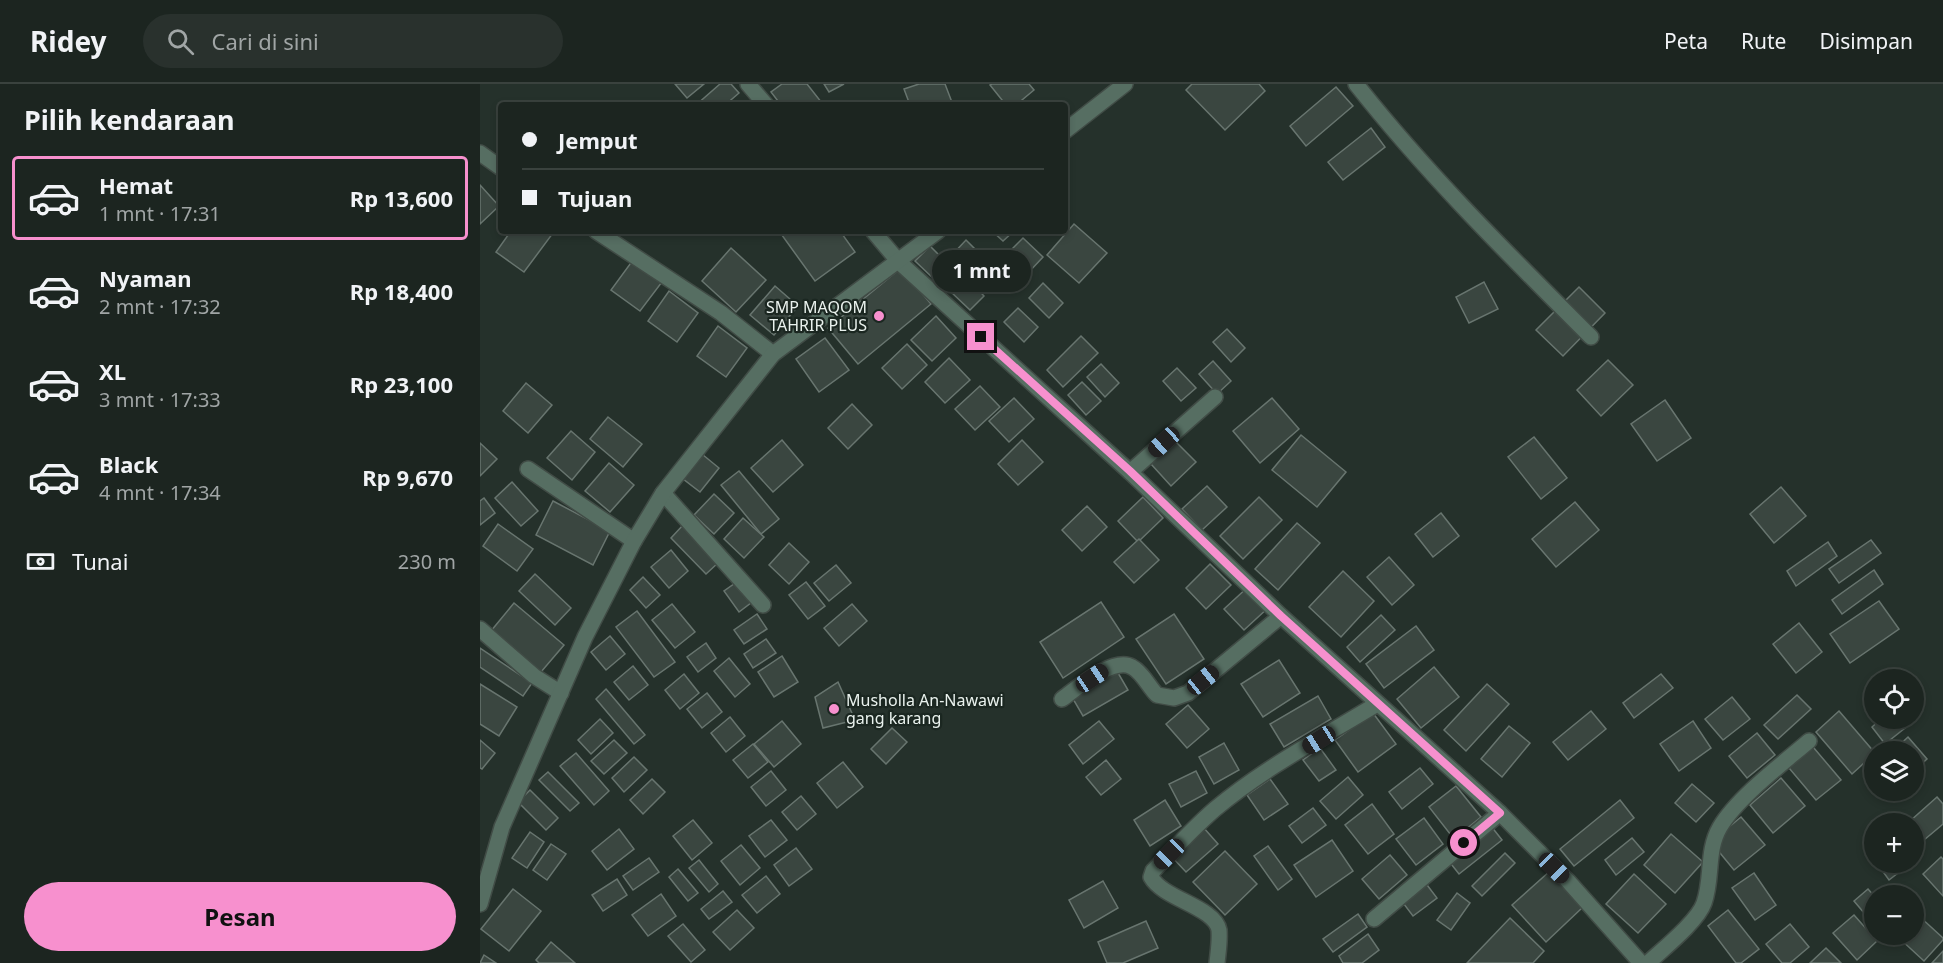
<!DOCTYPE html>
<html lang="id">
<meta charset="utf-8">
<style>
:root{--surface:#1c2520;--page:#29312d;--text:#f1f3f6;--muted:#a0a5a5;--line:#3a423e;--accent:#f790ce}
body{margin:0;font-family:"Noto Sans",sans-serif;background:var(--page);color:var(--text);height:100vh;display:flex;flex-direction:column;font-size:22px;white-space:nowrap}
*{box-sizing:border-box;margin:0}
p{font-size:20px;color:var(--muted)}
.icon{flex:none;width:33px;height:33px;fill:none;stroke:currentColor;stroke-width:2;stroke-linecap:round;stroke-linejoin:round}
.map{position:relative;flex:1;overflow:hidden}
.side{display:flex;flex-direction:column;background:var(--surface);width:480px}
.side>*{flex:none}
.top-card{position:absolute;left:18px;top:18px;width:570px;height:132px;border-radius:6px;box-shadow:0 3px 9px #0003,0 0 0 2px var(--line);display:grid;align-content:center;height:132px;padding:0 24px;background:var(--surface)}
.fabs{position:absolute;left:1384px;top:585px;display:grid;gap:12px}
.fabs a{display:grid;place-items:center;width:60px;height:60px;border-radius:50%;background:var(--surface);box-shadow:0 3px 9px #0003,0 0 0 2px var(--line);font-size:30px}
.end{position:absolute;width:27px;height:27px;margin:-14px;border:8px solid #f790ce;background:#111;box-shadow:0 0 0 3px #111}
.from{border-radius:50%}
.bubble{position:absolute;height:42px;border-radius:21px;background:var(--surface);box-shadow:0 3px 9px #0003,0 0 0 2px var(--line);font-size:20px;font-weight:700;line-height:42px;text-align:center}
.car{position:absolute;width:18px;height:36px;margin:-18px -9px;border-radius:8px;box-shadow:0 0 4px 2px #0007;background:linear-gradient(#222 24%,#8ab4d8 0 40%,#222 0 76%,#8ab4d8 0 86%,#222 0)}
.top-card b{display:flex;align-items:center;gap:21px;height:57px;font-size:22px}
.top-card b+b{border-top:2px solid var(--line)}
.top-card i{width:15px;height:15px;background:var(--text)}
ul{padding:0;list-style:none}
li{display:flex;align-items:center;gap:18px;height:84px;margin:0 12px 9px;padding:0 12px;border:3px solid transparent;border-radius:6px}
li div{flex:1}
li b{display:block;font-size:22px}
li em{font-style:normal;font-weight:700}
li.active{border-color:var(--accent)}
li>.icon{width:54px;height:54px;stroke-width:1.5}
h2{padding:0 24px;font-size:27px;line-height:72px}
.pay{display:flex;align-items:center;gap:15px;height:66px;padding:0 24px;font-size:22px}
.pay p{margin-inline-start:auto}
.primary-button{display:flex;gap:12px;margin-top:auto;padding:12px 24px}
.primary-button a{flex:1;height:69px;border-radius:36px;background:var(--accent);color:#111;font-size:24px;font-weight:700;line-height:69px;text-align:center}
header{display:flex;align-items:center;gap:36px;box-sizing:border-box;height:84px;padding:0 30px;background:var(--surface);border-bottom:2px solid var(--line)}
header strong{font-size:28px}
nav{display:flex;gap:33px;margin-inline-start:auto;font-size:21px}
.search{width:420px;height:54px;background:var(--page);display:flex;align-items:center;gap:15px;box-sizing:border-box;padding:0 21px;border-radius:33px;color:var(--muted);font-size:22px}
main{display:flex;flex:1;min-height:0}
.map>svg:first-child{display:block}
</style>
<header>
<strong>Ridey</strong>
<div class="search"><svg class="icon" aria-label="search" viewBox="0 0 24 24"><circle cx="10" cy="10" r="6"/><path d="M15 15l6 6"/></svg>Cari di sini</div>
<nav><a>Peta</a><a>Rute</a><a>Disimpan</a></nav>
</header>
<main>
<section class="side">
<h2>Pilih kendaraan</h2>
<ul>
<li class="active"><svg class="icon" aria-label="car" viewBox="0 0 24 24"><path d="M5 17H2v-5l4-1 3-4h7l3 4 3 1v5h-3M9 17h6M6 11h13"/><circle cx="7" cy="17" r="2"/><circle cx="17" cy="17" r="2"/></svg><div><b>Hemat</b><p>1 mnt · 17:31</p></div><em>Rp 13,600</em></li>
<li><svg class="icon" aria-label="car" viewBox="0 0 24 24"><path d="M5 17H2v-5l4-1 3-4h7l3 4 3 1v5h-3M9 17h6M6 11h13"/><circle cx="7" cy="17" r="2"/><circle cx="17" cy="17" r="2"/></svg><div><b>Nyaman</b><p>2 mnt · 17:32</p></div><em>Rp 18,400</em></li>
<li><svg class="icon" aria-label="car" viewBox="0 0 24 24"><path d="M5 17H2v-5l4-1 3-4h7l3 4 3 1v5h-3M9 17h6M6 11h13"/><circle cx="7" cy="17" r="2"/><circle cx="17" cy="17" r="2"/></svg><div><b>XL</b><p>3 mnt · 17:33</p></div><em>Rp 23,100</em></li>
<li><svg class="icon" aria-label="car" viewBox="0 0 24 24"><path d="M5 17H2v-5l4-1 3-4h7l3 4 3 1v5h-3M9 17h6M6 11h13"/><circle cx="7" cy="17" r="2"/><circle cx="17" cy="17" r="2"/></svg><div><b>Black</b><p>4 mnt · 17:34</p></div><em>Rp 9,670</em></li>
</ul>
<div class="pay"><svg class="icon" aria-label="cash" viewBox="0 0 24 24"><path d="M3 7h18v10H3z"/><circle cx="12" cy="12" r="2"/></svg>Tunai<p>230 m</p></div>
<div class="primary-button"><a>Pesan</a></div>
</section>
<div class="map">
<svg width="1463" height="879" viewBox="0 0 1463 879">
<rect width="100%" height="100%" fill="#25312b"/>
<g fill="#3a4640" stroke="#68756f" stroke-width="1.5">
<path d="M195,0H224L207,14Z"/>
<path d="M240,0H251L259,9L245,21H216Z"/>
<path d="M302,0H327L342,19L339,21H301L291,8Z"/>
<path d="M344,0H364L349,8Z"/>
<path d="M439,0H465L473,21H430L424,5Z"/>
<path d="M512,0H549L554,6L536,21H526L510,1Z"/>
<path d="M712,0H779L785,7L745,46L706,6Z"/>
<path d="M856,3L873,22L826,62L810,42Z"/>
<path d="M891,44L905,63L863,96L848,78Z"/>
<path d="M0,101L19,122L0,140Z"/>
<path d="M594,140L627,169L599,199L567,171Z"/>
<path d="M31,147H70L73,149L44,188L16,168Z"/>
<path d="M299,147H360L375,168L335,197Z"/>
<path d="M512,147H534L523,157Z"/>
<path d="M543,154L563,173L549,188L529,168Z"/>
<path d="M486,156L506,176L492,190L472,171Z"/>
<path d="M450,162L470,182L455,196L435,177Z"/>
<path d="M251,164L286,196L256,228L222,197Z"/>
<path d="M153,176L182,198L160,227L131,206Z"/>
<path d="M421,184L451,220L378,280L348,244Z"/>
<path d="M485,192L504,212L490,226L470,207Z"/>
<path d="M1004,198L1018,225L989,239L976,213Z"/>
<path d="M563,199L583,219L569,234L549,214Z"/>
<path d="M295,202L318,222L294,251L270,231Z"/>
<path d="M1099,203L1125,229L1083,272L1056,246Z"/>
<path d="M189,207L218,229L197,258L168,237Z"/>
<path d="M538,224L558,243L544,258L524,238Z"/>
<path d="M456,232L476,254L452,277L431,256Z"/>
<path d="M238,242L267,264L246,293L217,272Z"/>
<path d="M747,245L765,264L751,278L733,258Z"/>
<path d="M601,252L618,269L583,303L567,286Z"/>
<path d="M345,254L369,286L339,308L316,275Z"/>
<path d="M427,260L447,281L422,305L402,284Z"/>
<path d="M469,274L490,296L465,319L445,298Z"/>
<path d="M1128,276L1153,301L1121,332L1097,306Z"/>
<path d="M733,277L751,297L737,310L719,290Z"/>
<path d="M621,280L639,299L625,313L607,293Z"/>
<path d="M697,284L716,304L701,317L683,297Z"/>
<path d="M602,298L621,317L606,331L588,311Z"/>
<path d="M46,299L72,321L48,349L23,327Z"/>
<path d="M500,302L520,323L495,346L475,325Z"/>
<path d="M534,314L554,335L529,358L509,337Z"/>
<path d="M792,314L819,345L780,379L753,347Z"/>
<path d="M1185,316L1211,354L1177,377L1151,340Z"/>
<path d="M372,320L392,341L368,365L348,344Z"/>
<path d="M128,333L162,360L143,383L110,355Z"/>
<path d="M91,347L115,368L92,396L67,374Z"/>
<path d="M821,351L866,388L837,423L792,386Z"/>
<path d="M1054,353L1087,394L1061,415L1028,373Z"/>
<path d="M302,356L323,381L293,408L271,384Z"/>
<path d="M542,356L563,378L538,401L518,380Z"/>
<path d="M695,357L716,378L691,402L671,380Z"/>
<path d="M0,359L17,375L0,392Z"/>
<path d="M217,366L239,384L220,408L198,391Z"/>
<path d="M129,379L154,401L130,428L105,407Z"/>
<path d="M259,387L299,435L281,450L241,401Z"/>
<path d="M32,398L58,427L41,442L15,414Z"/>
<path d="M727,402L747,423L722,446L702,425Z"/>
<path d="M1301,403L1326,432L1294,459L1270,430Z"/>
<path d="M234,410L254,429L234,450L214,431Z"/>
<path d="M663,413L683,434L658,458L638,437Z"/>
<path d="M779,413L802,436L763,475L740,452Z"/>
<path d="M4,414L15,429L0,441V417Z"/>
<path d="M73,417L130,447L113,481L56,451Z"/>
<path d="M1095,418L1119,446L1076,483L1052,455Z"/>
<path d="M607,422L627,443L602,467L582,446Z"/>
<path d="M961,429L979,452L953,473L935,450Z"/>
<path d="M263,434L284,453L264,474L244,455Z"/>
<path d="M817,439L840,459L798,506L775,485Z"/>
<path d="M18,440L53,465L37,487L3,462Z"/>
<path d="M203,441L239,478L226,490L191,454Z"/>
<path d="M659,455L679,476L654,499L634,478Z"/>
<path d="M1391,456L1401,469L1359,499L1349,485Z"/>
<path d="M1348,458L1357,472L1316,502L1307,487Z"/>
<path d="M309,459L329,478L309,500L289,481Z"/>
<path d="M191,466L208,487L189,504L171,483Z"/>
<path d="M909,473L934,501L912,521L887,493Z"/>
<path d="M730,480L751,501L726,525L706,504Z"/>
<path d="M356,481L371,499L349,517L334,499Z"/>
<path d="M1394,486L1403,500L1362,530L1352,516Z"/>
<path d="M863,487L894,517L861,553L829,523Z"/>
<path d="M55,490L91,524L75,541L39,507Z"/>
<path d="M163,493L180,511L166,524L150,506Z"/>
<path d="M261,495L276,515L259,528L244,507Z"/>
<path d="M326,498L345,522L328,535L309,511Z"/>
<path d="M769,502L789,523L764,546L744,525Z"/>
<path d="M1399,517L1419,545L1370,579L1350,550Z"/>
<path d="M621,518L644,553L583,594L560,558Z"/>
<path d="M34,519L84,561L61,588L11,547Z"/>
<path d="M192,520L215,548L195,564L172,536Z"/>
<path d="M372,520L387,537L359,562L344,544Z"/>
<path d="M157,527L195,578L174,593L136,543Z"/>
<path d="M277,530L287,545L264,560L254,546Z"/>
<path d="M694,530L724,575L686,600L656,555Z"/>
<path d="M901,531L915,546L880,578L867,563Z"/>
<path d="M1319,539L1342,568L1316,589L1293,560Z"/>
<path d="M936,542L954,566L904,604L886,580Z"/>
<path d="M130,552L145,570L126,586L111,568Z"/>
<path d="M286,555L296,569L273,584L264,570Z"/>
<path d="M226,559L236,574L218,588L207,573Z"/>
<path d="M0,564L52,599L43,612L0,583Z"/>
<path d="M302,572L318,598L294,613L278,588Z"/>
<path d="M249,574L270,600L255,613L234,587Z"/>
<path d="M799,576L820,609L783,633L761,600Z"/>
<path d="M153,582L168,601L149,616L134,598Z"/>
<path d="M634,582L648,606L603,632L589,608Z"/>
<path d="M954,583L979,613L941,644L917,615Z"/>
<path d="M204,590L219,609L200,625L185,606Z"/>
<path d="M1181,590L1193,604L1154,634L1143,619Z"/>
<path d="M358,598L375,636L343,644L335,613Z"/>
<path d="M0,600L37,623L19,652L0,640Z"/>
<path d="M1007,600L1029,620L986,667L964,646Z"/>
<path d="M126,605L165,651L154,660L116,615Z"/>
<path d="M227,609L242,628L222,644L207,625Z"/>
<path d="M1317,611L1331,625L1298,655L1284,641Z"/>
<path d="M838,612L851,635L804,663L790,640Z"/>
<path d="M1252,613L1270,635L1243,656L1225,635Z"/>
<path d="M708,621L729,645L707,664L686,640Z"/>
<path d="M1111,627L1126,645L1088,676L1073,658Z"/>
<path d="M1359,627L1395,669L1372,690L1336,648Z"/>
<path d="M893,629L916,660L878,688L855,656Z"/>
<path d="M250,633L265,652L246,668L231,649Z"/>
<path d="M1402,634H1426L1430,640L1405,660L1392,643Z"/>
<path d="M120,635L133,649L111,670L98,656Z"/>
<path d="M302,637L321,660L294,683L274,660Z"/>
<path d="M619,637L634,655L603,680L589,661Z"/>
<path d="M1213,637L1231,664L1199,687L1180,660Z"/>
<path d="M1029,642L1050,659L1022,693L1001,675Z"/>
<path d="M412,644L427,658L406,680L391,665Z"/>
<path d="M1277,649L1295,671L1267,694L1249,672Z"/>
<path d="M1428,653L1447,675L1434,687V668H1412Z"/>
<path d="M0,656L15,669L2,685L0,684Z"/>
<path d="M134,656L147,669L124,690L111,677Z"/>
<path d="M1328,657L1361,696L1336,716L1304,678Z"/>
<path d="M744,659L759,686L734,700L719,673Z"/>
<path d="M273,660L288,678L268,694L253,676Z"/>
<path d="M840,664L856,686L839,697L823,676Z"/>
<path d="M96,669L129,707L114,721L80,682Z"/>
<path d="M154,673L167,686L144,708L132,694Z"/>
<path d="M626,676L641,695L621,711L606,693Z"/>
<path d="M363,678L383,703L357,724L337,699Z"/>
<path d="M940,684L953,700L922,725L909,708Z"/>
<path d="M291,687L306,706L286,722L271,703Z"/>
<path d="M716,687L727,709L701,723L689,700Z"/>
<path d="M68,688L99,719L90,727L59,696Z"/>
<path d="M868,693L883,711L856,735L840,717Z"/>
<path d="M1301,694L1325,722L1293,749L1270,721Z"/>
<path d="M172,695L185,708L163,730L150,716Z"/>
<path d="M790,695L808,720L784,736L767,711Z"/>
<path d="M1212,700L1234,719L1216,738L1195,719Z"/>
<path d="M976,702L1001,733L974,755L949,723Z"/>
<path d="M50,706L78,734L66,746L38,718Z"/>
<path d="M321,712L336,730L317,746L302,728Z"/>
<path d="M1457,713L1463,720V740L1444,756L1434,744V740L1429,738Z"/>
<path d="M685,716L701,742L670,762L654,736Z"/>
<path d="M1140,716L1154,734L1094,782L1080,765Z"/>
<path d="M892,720L914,750L888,770L865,741Z"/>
<path d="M833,724L846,741L822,759L809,742Z"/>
<path d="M1261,733L1285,761L1254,786L1231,758Z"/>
<path d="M944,734L963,760L936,781L916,755Z"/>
<path d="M213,736L232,759L212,776L193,752Z"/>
<path d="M291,736L307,756L285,773L269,752Z"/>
<path d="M1011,742L1022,756L979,790L968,776Z"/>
<path d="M723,743L738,760L706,788L691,772Z"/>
<path d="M139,745L154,765L127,786L112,767Z"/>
<path d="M50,748L64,758L47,784L32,774Z"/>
<path d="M1191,750L1223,778L1195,809L1164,781Z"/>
<path d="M1152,754L1164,768L1136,791L1125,776Z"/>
<path d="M852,756L873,787L836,813L814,781Z"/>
<path d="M1395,758V777L1386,765Z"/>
<path d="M71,760L86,770L67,796L53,786Z"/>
<path d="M261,761L280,784L260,801L241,777Z"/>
<path d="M788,762L812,795L798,806L774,772Z"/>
<path d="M316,764L332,785L309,802L294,781Z"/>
<path d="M745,767L777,800L745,831L713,798Z"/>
<path d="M1025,769L1035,779L1002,812L992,802Z"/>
<path d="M910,771L927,791L899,815L882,795Z"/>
<path d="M1461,773L1463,775V812L1443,790Z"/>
<path d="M169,774L179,788L153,806L143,792Z"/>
<path d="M219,776L238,800L229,808L209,784Z"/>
<path d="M1396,778H1424L1427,782L1409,796Z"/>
<path d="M198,785L218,809L208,817L189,793Z"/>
<path d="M1070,787L1103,823L1066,858L1032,821Z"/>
<path d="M1274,789L1296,821L1275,836L1252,804Z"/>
<path d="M1154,790L1186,820L1158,849L1126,820Z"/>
<path d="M286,792L300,810L277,829L262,811Z"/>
<path d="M941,793L957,814L933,832L917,811Z"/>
<path d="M137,795L147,811L123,827L112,811Z"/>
<path d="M623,797L638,824L604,844L589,816Z"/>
<path d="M33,805L61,827L29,867L1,845Z"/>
<path d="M1388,805L1395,813V842L1374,817Z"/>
<path d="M243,807L252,818L229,835L221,825Z"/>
<path d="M977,809L990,819L971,846L957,836Z"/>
<path d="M181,810L196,832L168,852L152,831Z"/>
<path d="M257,826L274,844L250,866L233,848Z"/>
<path d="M1248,826L1279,865L1261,879H1256L1228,842Z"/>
<path d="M878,830L887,843L853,868L843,855Z"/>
<path d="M1374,831L1397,857L1377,876L1353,849Z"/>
<path d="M1439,832L1463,854V856L1444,877L1419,854L1422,850H1434V838Z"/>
<path d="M1030,834L1064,867L1053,879H987Z"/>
<path d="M666,837L678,864L643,879H627L618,858Z"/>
<path d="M203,840L225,866L211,878L188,852Z"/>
<path d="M1310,840L1329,863L1310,879H1302L1286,860Z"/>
<path d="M888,850L899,866L882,879H863L859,872Z"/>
<path d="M71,858L95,879H59L56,876Z"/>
<path d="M1346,864L1361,879H1330Z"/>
<path d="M1463,867V879H1452Z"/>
<path d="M4,871L16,879H0Z"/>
</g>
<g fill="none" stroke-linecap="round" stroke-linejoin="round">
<g stroke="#414c46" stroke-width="18">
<g id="minor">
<path d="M268,0L286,21"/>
<path d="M876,0C947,90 1029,171 1111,253"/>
<path d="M585,47L645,0"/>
<path d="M0,69L21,84"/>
<path d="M116,147L241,229L293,270"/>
<path d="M393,147L419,178L650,388L801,532L1020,729L1088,797L1161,879"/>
<path d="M48,385L154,457"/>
<path d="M650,388L735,313"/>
<path d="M183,409L283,521"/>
<path d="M0,545L54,592L81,609"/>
<path d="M582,615C597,604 634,572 652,583C662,588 669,603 677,611L694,614L708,609L801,532"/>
<path d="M0,820L22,743L105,553L154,457L183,409L293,270L458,147"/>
<path d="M894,835L1020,729"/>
<path d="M737,879C738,869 740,857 739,846C735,823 683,815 671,793L673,787C693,766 713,744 735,725C784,684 843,653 897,620"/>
<path d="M1168,879C1183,865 1218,837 1224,819C1233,794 1226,767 1240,743C1257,714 1302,680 1329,657"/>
</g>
</g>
<use href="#minor" stroke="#566e62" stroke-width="15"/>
</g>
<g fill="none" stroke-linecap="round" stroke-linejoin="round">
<path stroke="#f790ce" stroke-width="8" d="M501,253L650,387L801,532L1020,729L984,759"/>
</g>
<g fill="#f790ce" stroke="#1b2721" stroke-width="2">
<circle cx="399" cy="232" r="6"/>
<circle cx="354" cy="625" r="6"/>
</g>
<g text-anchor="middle" stroke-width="4.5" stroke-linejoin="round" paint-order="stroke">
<g font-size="16" fill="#eaf2ee" stroke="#1b2721" text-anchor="end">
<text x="387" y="229">SMP MAQOM<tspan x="387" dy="18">TAHRIR PLUS</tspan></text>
<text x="366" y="622" text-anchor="start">Musholla An-Nawawi<tspan x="366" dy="18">gang karang</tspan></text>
</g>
</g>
</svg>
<div class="fabs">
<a><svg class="icon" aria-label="locate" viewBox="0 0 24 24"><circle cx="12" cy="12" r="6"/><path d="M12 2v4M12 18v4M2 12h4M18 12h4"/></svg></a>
<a><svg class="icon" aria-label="layers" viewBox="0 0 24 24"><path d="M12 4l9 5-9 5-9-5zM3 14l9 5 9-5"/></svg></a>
<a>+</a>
<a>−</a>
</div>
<i class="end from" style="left:984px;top:759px"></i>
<i class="end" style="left:501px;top:253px"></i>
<div class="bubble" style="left:452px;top:166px;width:99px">1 mnt</div>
<i class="car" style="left:684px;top:358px;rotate:228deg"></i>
<i class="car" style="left:612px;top:594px;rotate:56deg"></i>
<i class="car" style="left:723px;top:596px;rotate:51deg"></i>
<i class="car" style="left:839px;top:656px;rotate:238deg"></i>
<i class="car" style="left:689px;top:770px;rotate:225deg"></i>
<i class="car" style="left:1074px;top:784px;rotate:135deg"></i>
<div class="top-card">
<b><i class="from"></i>Jemput</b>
<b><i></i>Tujuan</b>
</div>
</div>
</main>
